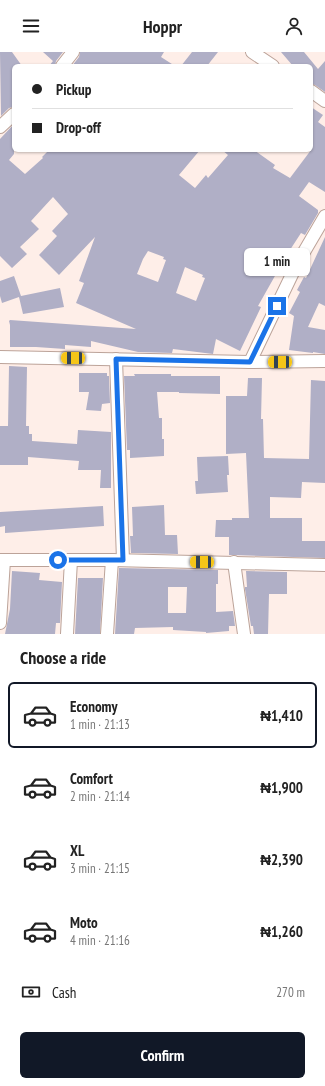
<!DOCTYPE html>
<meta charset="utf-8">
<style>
:root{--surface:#fff;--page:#f2f2f2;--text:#222;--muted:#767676;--line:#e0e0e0;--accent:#111827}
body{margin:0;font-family:"PT Sans Narrow",sans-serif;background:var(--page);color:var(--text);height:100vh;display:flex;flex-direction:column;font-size:15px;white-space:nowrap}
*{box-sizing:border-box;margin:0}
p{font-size:13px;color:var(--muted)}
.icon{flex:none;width:22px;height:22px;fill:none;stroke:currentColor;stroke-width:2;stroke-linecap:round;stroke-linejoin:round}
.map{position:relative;height:582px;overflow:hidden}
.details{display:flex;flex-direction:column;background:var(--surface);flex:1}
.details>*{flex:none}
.banner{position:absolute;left:12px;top:12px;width:301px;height:88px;border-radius:6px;box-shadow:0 1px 3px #0004;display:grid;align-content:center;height:88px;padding:0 20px;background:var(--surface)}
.end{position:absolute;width:18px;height:18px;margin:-9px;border:5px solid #1a73e8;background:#fff;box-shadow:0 0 0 2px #fff}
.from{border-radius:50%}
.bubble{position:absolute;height:28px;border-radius:6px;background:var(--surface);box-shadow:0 1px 3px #0004;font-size:13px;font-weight:700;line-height:28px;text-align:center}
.car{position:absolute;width:12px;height:24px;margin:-12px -6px;border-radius:5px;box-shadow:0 0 3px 1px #0007;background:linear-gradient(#f5c518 24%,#345 0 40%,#f5c518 0 76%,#345 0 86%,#f5c518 0)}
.banner b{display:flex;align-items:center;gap:14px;height:38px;font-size:15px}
.banner b+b{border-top:1px solid var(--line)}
.banner i{width:10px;height:10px;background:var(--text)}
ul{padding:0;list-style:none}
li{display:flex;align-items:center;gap:12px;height:66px;margin:0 8px 6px;padding:0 12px;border:2px solid transparent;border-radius:6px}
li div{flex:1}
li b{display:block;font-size:15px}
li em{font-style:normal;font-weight:700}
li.active{border-color:var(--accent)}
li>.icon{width:36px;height:36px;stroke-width:1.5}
h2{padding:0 20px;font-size:18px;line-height:48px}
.pay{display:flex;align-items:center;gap:10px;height:44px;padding:0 20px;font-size:15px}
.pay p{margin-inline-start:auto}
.primary-button{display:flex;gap:8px;margin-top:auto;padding:8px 20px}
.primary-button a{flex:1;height:46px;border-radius:6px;background:var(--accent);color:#fff;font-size:16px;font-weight:700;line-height:46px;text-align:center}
header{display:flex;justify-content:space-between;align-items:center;height:52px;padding:0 20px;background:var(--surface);font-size:18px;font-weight:700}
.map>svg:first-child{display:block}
</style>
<header><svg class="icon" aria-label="menu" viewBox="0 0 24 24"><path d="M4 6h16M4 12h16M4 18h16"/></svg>Hoppr<svg class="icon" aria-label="person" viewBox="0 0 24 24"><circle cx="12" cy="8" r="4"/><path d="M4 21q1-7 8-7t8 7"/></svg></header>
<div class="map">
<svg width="325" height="582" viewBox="0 0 325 582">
<rect width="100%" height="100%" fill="#feeee8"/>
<g fill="#b0afc6" fill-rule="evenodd">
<path d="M0,0H12L22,14H14V55L9,56L1,64Z"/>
<path d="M43,0H63L56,9L55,14H49L53,9Z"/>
<path d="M80,0H164L161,5L175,14H72L79,5Z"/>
<path d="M192,0H218L207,14H181Z"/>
<path d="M281,0H304L318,17L325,9V40L315,33L311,32V14H293Z"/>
<path d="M311,55L323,63L318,70L325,75V140L309,130L299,144L318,158V161L305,183L301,181L288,201L289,202L281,216L280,215L258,254L261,255L240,299L216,287L213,302L173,297L172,301L138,300L91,289V295L65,293V297L36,295H10V273L9,269L10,268L136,277L76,251L84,231L79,229L95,185L59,223L39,203L57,184L52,179L68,162L53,145L31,169L39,177L20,195L27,202L12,216L0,204V87L14,72V102L9,108L25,122L43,106L42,105L49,98H200L179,123L195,136L206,123L208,126L228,103L222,98H254L275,113L273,116L290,126L311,98ZM148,199L164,205L163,207L166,208L158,230L137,222L143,207ZM185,215L203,223L202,225L205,226L196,249L176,241Z"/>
<path d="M325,185V254L319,251L308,275L325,278V302L313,300V301L289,298L294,264L289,261L300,240L297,238L304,225L306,226Z"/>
<path d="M14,224L21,244L60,236L64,255L23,262L19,245L2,251L0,244V229Z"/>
<path d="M9,314L27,315L26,374H29V382H32V389L77,392L78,378L111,380V436H100L101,418H78L79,409L28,405V413H0V374H8Z"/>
<path d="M79,321H107V324H109L110,351L102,352L101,359L86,358L89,340H79Z"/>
<path d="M134,322H171V324H220V342L179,341V340H157L159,366H162V387H164V404L130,406V398H127L124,324H135Z"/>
<path d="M248,326H262L261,367H263L264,406L309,407L311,328L325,329V431L302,430L301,446L270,445V466H302V489H325V506L233,503H229V485H215L216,468H232V466H249L246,401L226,402V344H247Z"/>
<path d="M228,404L229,423H227L228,440L196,442L195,429H198L197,405Z"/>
<path d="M164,453L165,483H177L178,502L131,501L130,484H133L132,455Z"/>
<path d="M103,454L104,474L5,481V474L0,475V460Z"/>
<path d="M119,516L218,518V532H216V560L233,559L235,574H229V579L206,581V580L173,578V575L135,576L134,582H115ZM168,535H187L186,561H168Z"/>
<path d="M12,519L40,521L39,528L62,530L60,571H56L55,582H5L10,557Z"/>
<path d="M246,519L287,520V542H269L268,582H254L253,574H251L245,537V535H247Z"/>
<path d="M78,526H103L100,582H75Z"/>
</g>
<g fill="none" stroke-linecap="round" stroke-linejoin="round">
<g stroke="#bca399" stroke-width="14">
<g id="minor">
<path d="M252,0L273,14"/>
<path d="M62,14L73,0"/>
<path d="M311,39L325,49"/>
<path d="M0,75L14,62"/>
<path d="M0,305L250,310L325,309"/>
<path d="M116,307L123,508"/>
<path d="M250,310L297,212L325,164"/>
<path d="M0,508H112L325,513"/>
<path d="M234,510L244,582"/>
<path d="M0,571L4,508"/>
<path d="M67,582L71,508"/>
<path d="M107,582L112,508"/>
</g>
</g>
<use href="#minor" stroke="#fff" stroke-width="12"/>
</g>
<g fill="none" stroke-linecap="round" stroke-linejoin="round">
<path stroke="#1a73e8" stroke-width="5" d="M58,508H123L116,307L250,310L277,254"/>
</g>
</svg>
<i class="end from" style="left:58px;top:508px"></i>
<i class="end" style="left:277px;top:254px"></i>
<div class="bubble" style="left:244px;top:196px;width:66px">1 min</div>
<i class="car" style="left:73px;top:306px;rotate:271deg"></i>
<i class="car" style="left:280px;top:310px;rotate:270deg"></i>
<i class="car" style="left:202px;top:510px;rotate:271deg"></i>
<div class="banner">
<b><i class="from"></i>Pickup</b>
<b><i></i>Drop-off</b>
</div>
</div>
<section class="details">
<h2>Choose a ride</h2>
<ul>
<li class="active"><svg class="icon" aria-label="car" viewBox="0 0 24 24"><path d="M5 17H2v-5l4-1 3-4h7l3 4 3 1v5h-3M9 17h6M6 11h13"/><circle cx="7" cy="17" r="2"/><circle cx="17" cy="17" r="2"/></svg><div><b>Economy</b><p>1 min · 21:13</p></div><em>₦1,410</em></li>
<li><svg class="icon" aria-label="car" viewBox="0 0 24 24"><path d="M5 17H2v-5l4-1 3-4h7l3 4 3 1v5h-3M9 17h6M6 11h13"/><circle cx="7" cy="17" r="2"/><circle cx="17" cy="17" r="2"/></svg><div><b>Comfort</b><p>2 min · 21:14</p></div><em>₦1,900</em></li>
<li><svg class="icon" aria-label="car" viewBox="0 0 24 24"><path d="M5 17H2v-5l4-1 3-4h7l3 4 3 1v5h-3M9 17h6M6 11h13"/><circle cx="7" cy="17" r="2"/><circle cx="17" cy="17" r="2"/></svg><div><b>XL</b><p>3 min · 21:15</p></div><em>₦2,390</em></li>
<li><svg class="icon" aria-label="car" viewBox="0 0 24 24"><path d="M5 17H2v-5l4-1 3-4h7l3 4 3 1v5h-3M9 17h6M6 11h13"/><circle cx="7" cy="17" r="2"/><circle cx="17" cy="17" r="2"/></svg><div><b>Moto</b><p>4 min · 21:16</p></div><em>₦1,260</em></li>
</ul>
<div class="pay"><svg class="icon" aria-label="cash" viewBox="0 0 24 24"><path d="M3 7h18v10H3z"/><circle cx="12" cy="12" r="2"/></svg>Cash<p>270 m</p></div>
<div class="primary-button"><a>Confirm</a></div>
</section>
